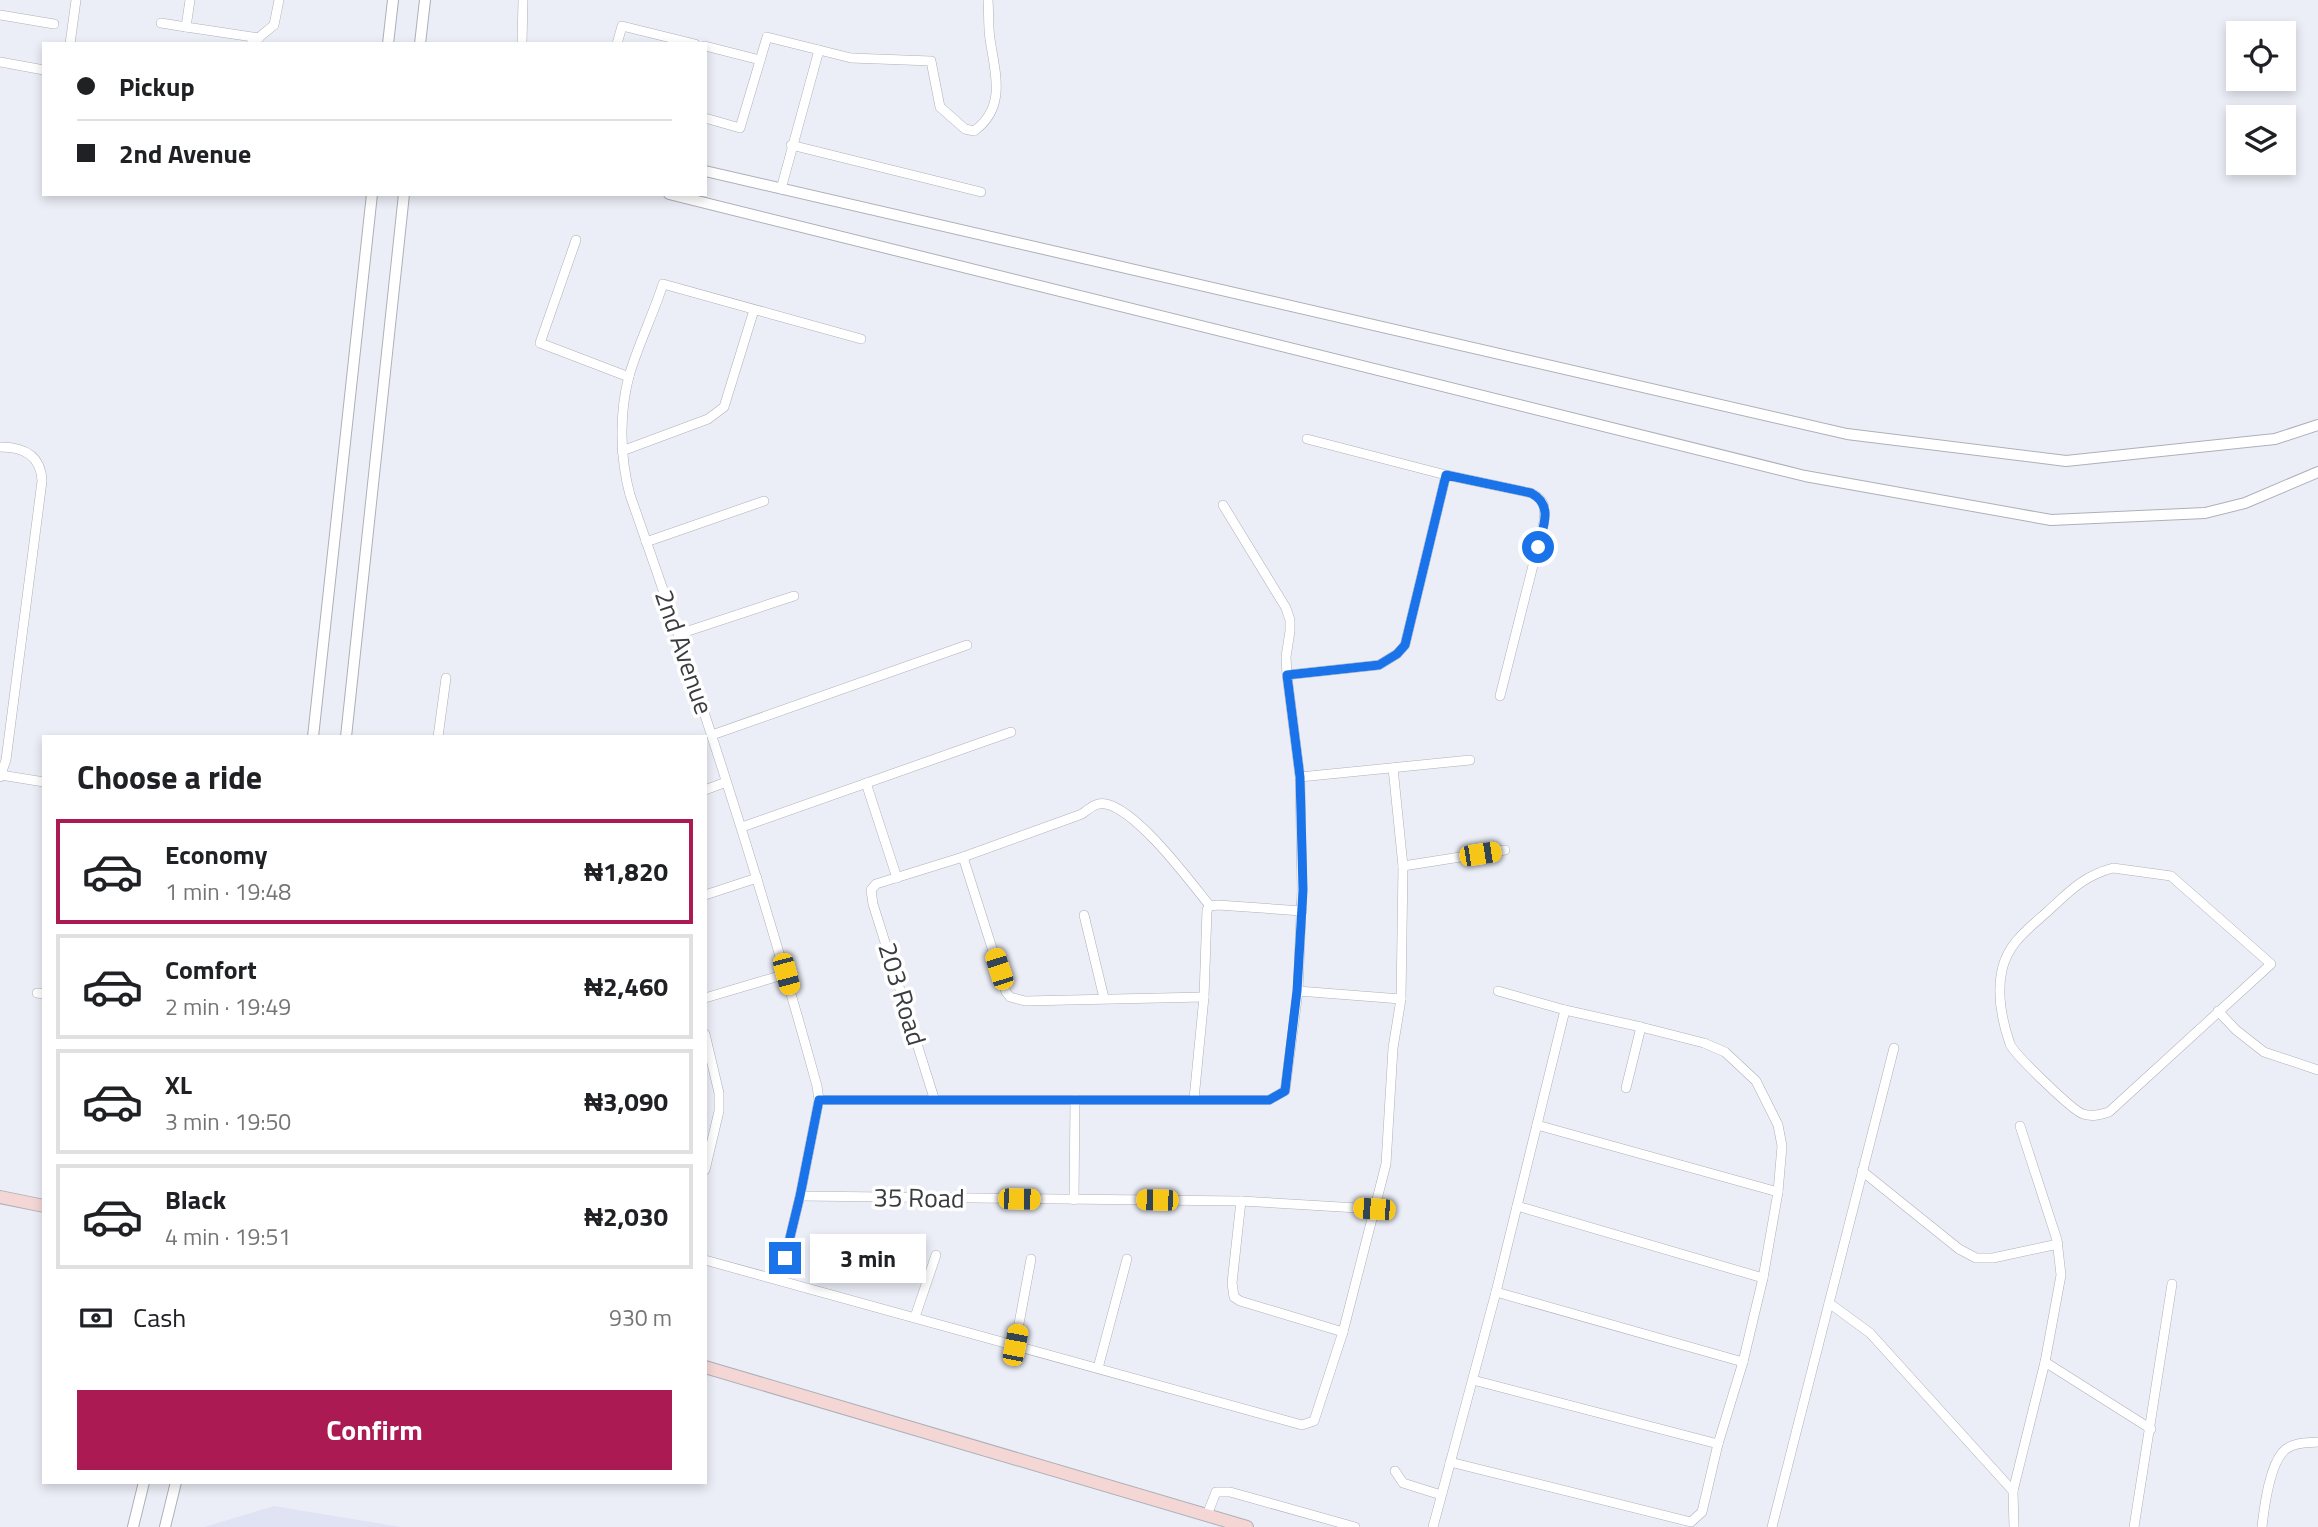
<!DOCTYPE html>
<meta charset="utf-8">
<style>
:root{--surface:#fff;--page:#f6f6f6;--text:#202124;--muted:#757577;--line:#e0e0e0;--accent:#ab1a53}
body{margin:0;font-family:"Titillium Web",sans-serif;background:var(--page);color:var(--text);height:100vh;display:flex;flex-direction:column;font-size:26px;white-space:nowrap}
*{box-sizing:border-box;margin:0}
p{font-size:23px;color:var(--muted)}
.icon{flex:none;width:38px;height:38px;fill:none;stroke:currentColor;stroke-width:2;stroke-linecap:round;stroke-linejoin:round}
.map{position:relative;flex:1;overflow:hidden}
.details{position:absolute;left:42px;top:735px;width:665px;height:749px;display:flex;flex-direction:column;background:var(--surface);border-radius:0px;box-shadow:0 4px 10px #0003}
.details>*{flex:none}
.guide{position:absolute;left:42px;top:42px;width:665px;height:154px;border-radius:0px;box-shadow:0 4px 10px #0003;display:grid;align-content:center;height:154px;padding:0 35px;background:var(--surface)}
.fabs{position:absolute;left:2226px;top:21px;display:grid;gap:14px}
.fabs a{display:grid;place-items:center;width:70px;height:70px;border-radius:0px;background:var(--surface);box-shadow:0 4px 10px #0003;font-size:35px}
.end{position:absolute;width:32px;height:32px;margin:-16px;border:9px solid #1a73e8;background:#fff;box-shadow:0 0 0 4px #fff}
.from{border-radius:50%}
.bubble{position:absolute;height:49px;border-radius:0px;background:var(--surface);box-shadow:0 4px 10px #0003;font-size:23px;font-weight:700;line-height:49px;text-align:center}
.car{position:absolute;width:21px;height:42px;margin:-21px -10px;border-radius:9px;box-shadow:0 0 5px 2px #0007;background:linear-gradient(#f5c518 24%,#345 0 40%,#f5c518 0 76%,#345 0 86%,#f5c518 0)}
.guide b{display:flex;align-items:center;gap:24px;height:66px;font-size:26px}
.guide b+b{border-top:2px solid var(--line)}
.guide i{width:18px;height:18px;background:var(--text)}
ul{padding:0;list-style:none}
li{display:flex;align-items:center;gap:21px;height:105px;margin:0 14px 10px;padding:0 21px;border:4px solid var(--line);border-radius:0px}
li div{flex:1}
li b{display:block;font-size:26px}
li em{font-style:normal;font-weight:700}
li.selected{border-color:var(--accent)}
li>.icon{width:63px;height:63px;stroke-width:1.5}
h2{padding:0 35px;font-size:32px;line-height:84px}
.pay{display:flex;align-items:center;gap:18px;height:77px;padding:0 35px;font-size:26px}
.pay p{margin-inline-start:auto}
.cta{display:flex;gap:14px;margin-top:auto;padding:14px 35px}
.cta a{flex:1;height:80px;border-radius:0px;background:var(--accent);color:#fff;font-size:28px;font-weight:700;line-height:80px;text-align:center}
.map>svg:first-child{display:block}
</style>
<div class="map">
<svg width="2318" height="1527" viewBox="0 0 2318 1527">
<rect width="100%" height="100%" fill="#eceef7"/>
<path fill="#e0e3f3" d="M274,1506L401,1527H204Z"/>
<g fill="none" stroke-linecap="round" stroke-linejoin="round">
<g stroke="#aeb0b9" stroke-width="10">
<g id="minor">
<path d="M190,0L186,27L259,38"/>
<path d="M0,15L54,24"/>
<path d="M161,23L186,27"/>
<path d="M70,44L76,0"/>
<path d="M251,44L274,25L279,0"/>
<path d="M522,44L523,0"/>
<path d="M617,44L622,26L695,44"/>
<path d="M705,46L760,60"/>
<path d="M0,62L44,70"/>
<path d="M705,118L740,128L767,37L851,58L931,61L940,107L965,129L974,131C1007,107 995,73 990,39C988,26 989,13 988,0"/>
<path d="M791,145L981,192"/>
<path d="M781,189L819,50"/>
<path d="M576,240L540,343L629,377"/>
<path d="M1307,439L1446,475L1531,493C1546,500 1545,508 1544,522L1500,696"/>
<path d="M0,447C23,447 41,455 42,481L6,760L0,777"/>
<path d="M622,451L708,419L724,407L754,310"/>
<path d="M646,542L764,501"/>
<path d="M679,634L794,596"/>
<path d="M1287,675L1379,665L1397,654L1405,645L1446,475"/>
<path d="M712,735L967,645"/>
<path d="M438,737L446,678"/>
<path d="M1,775L44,782"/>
<path d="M1300,777L1470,760"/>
<path d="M866,783L897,878"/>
<path d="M705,790L726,782"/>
<path d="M742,827L1011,732"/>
<path d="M963,857L1006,992L1010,997L1025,1001L1204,997"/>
<path d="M1403,866L1505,850"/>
<path d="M2113,868L2171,876L2271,964L2109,1112C2100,1115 2092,1117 2083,1114C2073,1111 2014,1054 2010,1044C2002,1021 1997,993 2002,970C2008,943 2028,929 2047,912C2070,891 2083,876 2113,868Z"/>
<path d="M705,895L757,878"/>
<path d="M1084,915L1104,998"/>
<path d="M1298,991L1401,999"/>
<path d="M37,993L44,994"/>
<path d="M705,998L786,974"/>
<path d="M2218,1011L2236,1030L2264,1052L2318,1070"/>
<path d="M705,1034L719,1093V1111L705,1170"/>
<path d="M1626,1088L1641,1027"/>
<path d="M934,1098L873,904L871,890L876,884L963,857L1082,814C1090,808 1096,802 1106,804C1138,811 1189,880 1210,906"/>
<path d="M1194,1099L1204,997L1207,910L1210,906L1218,905L1302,911"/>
<path d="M819,1100H1269L1285,1091L1298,991L1302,890L1300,777L1287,675L1286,657L1290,631V620L1286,608L1223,505"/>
<path d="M1537,1125L1778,1192"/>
<path d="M1862,1171L1959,1249L1976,1258H1993L2058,1244"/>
<path d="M800,1196L1241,1201L1374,1209"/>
<path d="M1074,1200L1075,1100"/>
<path d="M1241,1201L1232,1283L1234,1297L1240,1301L1343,1332"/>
<path d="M1517,1206L1763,1278"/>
<path d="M705,1260L1302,1425L1314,1421L1343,1332L1386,1164L1393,1048L1401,999L1403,866L1393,768"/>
<path d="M780,1279L800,1196L819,1100L817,1086C762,886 699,690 630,495C620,458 619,414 629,376C638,345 653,315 663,284L861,339"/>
<path d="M1496,1292L1743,1362"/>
<path d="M1829,1303L1870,1333L2013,1491L2014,1527"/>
<path d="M915,1317L936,1255"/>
<path d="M1015,1345L1031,1259"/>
<path d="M2045,1362L2151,1429"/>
<path d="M1098,1368L1127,1259"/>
<path d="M1473,1380L1718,1444"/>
<path d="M1450,1462L1691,1522L1702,1512L1718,1444L1743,1362L1763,1278L1778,1192L1782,1146L1778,1125L1756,1081L1725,1052L1704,1043L1641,1027L1565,1010"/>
<path d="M1395,1471L1403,1483L1441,1495"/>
<path d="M2013,1491L2045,1362L2061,1275L2057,1240L2020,1126"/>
<path d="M1207,1515L1216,1492H1230L1355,1527"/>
<path d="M1433,1527L1496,1292L1565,1010L1498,991"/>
<path d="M1772,1527L1894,1048"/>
<path d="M2134,1527L2172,1284"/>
<path d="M2262,1527C2264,1508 2270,1461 2286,1449C2295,1442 2307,1443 2318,1442"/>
</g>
</g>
<g stroke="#aeb0b9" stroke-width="12">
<g id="tertiary">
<path d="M388,44L393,0"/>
<path d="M420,44L425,0"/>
<path d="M705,171L1847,434L2066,461L2275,439L2318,425"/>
<path d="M669,194L1805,476L2051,520L2205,513L2245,503L2318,472"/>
<path d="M313,737L372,194"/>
<path d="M346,737L404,194"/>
<path d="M133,1527L144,1482"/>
<path d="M165,1527L176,1482"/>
</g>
</g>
<g stroke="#aeb0b9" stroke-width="14">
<g id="secondary">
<path d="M0,1197L44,1206"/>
<path d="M705,1367L1247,1527"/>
</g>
</g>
<use href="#minor" stroke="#fff" stroke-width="9"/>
<use href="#tertiary" stroke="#fff" stroke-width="10"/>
<use href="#secondary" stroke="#f4d7d5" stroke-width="12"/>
</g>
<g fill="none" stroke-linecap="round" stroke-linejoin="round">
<path stroke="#1a73e8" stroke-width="9" d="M785,1258L800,1196L819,1100H1269L1285,1091L1297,991L1303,890L1300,777L1287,675L1379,665L1397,654L1405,645L1446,475L1531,493C1554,505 1543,527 1538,547"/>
</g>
<g text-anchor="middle" stroke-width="7" stroke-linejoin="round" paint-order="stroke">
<g font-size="26" fill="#3b3c40" stroke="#fff">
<text transform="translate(684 652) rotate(71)" y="9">2nd Avenue</text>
<text transform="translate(902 994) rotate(73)" y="9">203 Road</text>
<text transform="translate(919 1198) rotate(1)" y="9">35 Road</text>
</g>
</g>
</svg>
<div class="fabs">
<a><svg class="icon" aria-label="locate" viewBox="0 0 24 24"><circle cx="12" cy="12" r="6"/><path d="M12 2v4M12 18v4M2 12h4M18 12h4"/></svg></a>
<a><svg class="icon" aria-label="layers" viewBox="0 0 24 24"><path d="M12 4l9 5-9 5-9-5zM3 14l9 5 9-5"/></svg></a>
</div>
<i class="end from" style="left:1538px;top:547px"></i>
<i class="end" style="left:785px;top:1258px"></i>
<div class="bubble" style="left:810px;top:1234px;width:116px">3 min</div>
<i class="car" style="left:1480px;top:854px;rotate:81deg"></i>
<i class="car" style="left:999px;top:969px;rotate:342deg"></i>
<i class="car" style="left:786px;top:974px;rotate:165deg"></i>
<i class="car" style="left:1019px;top:1199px;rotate:91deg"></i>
<i class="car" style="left:1157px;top:1200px;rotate:271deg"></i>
<i class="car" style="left:1374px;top:1209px;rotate:274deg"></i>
<i class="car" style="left:1015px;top:1345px;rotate:11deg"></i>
<div class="guide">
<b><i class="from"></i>Pickup</b>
<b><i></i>2nd Avenue</b>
</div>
<section class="details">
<h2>Choose a ride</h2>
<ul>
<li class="selected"><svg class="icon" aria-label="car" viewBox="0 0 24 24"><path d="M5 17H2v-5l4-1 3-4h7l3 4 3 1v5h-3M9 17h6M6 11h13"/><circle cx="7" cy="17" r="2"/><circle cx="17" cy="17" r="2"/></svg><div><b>Economy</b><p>1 min · 19:48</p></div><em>₦1,820</em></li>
<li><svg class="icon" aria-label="car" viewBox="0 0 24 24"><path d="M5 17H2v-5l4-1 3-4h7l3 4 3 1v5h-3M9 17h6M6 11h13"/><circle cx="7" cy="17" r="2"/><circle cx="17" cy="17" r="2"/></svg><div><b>Comfort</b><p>2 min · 19:49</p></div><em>₦2,460</em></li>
<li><svg class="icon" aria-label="car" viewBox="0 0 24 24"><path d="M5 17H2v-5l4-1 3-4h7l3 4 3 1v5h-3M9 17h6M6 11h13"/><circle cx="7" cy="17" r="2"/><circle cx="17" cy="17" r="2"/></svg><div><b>XL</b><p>3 min · 19:50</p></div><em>₦3,090</em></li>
<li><svg class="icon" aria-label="car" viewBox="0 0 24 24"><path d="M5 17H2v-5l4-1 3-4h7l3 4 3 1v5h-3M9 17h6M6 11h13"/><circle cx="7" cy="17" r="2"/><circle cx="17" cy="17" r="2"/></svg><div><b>Black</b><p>4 min · 19:51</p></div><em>₦2,030</em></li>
</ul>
<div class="pay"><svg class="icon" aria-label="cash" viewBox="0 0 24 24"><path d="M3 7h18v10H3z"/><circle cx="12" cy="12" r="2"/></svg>Cash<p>930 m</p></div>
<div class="cta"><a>Confirm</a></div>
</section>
</div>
